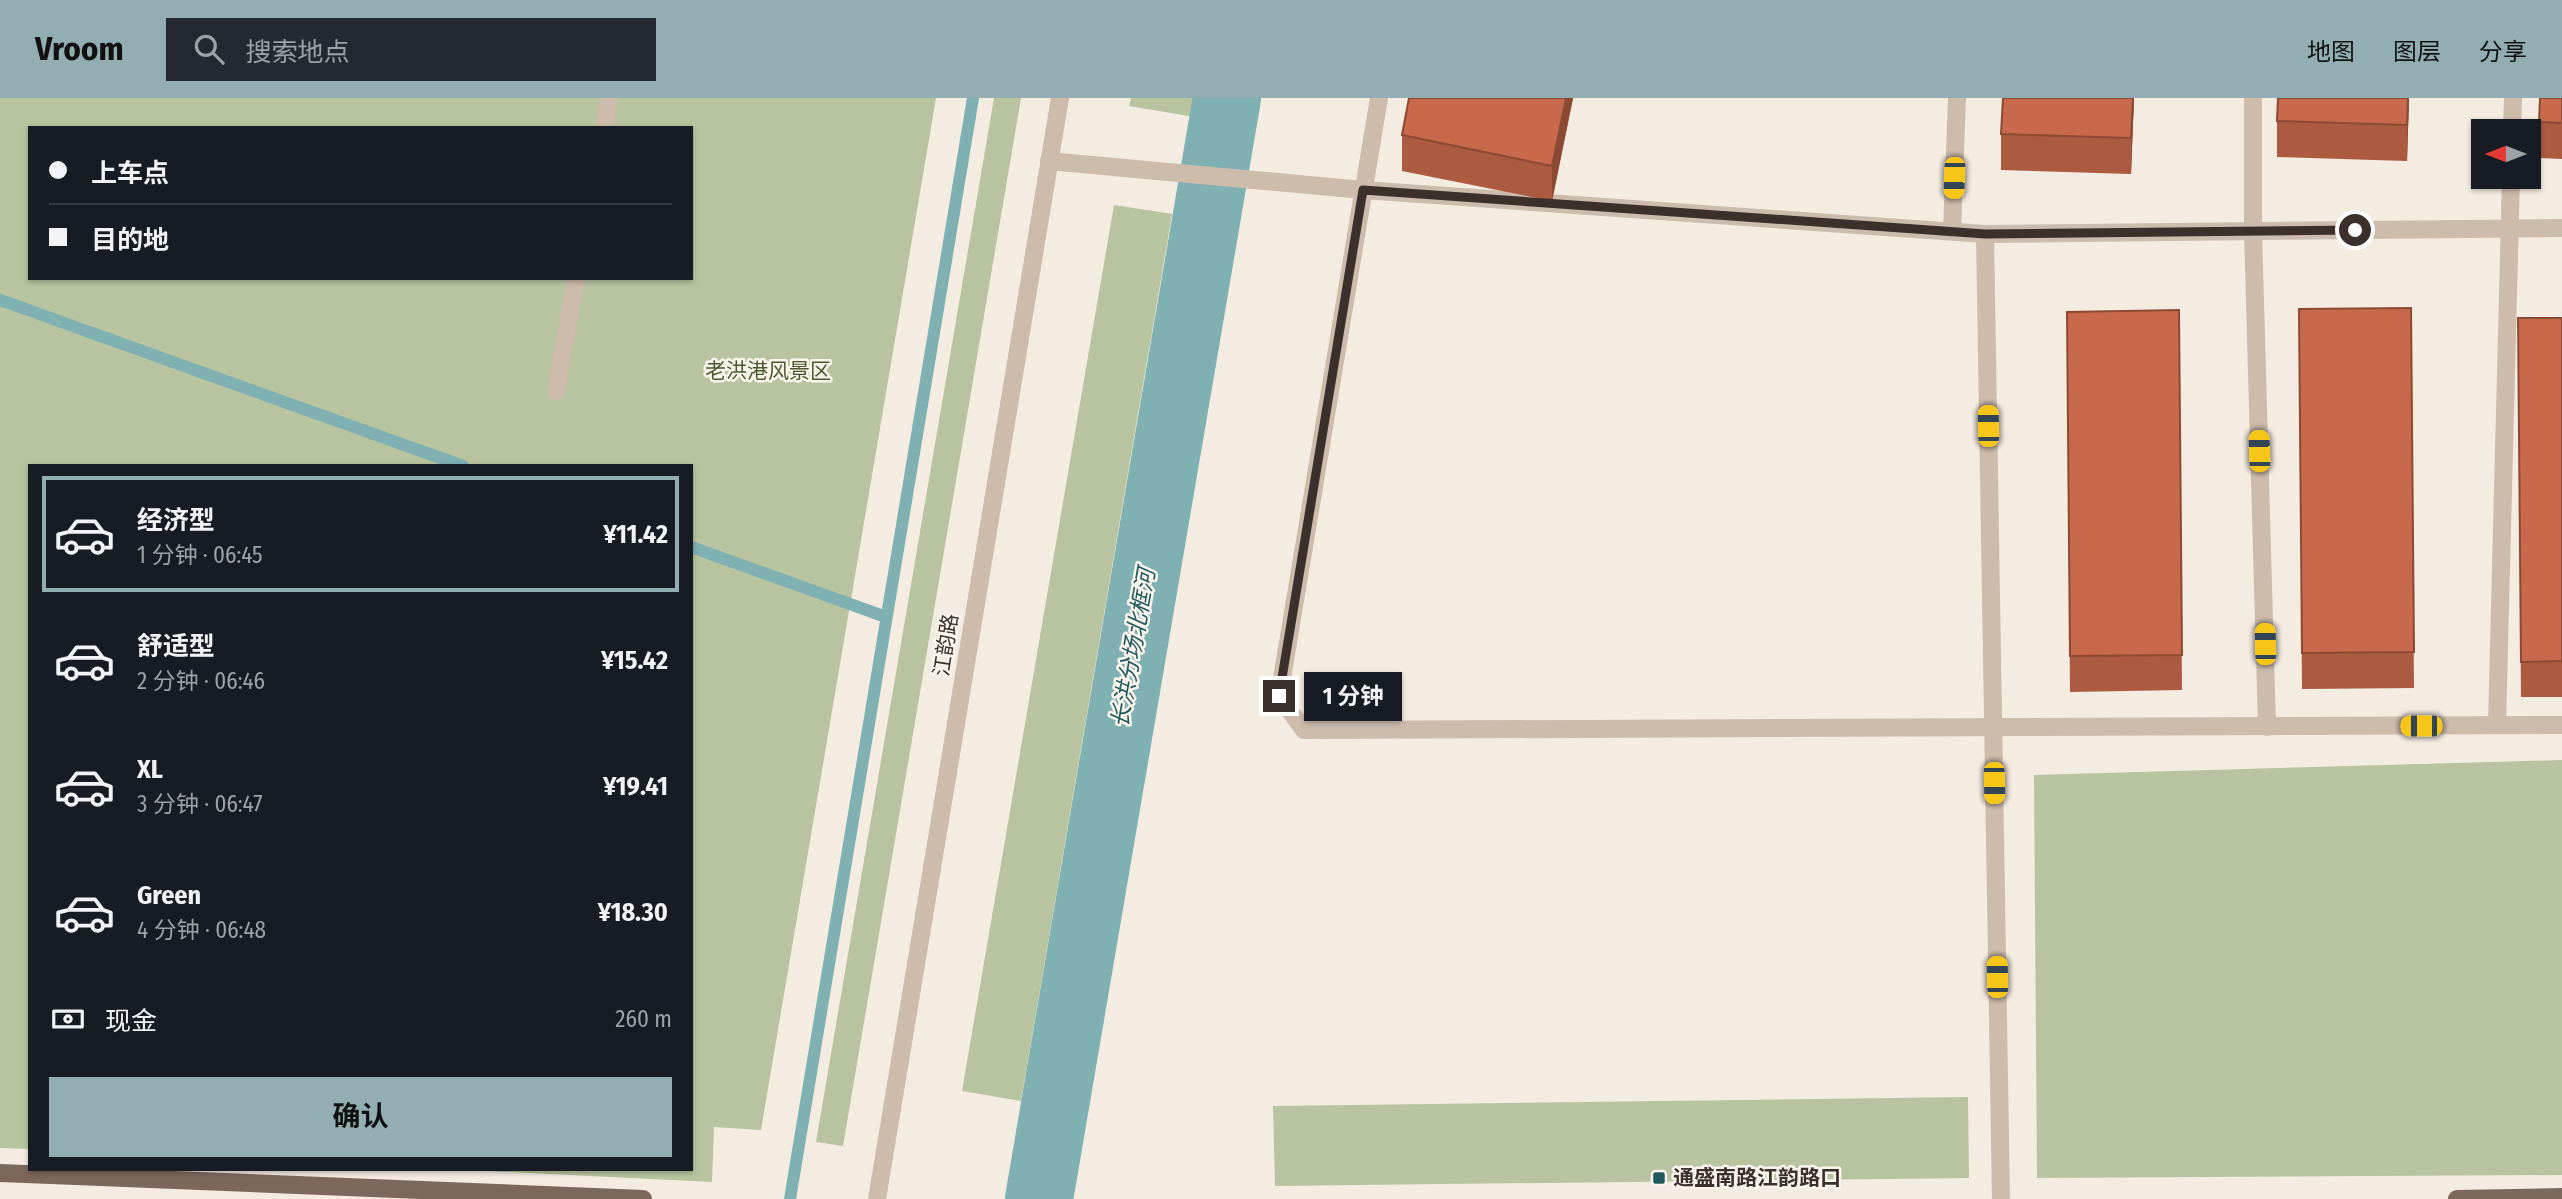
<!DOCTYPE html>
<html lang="zh">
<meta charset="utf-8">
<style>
:root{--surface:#171b24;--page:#242831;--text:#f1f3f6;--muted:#9ea1a6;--line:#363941;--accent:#92aeb2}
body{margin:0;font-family:"Fira Sans Condensed","Noto Sans SC",sans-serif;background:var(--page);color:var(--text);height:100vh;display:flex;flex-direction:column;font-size:26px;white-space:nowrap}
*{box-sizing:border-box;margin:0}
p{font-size:23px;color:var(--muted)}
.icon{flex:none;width:38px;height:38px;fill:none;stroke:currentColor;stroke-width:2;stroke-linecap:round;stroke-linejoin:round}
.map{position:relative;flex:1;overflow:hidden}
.details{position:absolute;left:28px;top:366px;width:665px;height:707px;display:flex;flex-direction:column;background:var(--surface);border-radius:0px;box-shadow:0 2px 5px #0004}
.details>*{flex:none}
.guide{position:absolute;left:28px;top:28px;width:665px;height:154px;border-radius:0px;box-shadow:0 2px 5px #0004;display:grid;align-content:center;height:154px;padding:0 21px;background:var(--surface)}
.needle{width:46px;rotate:270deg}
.controls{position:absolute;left:2471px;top:21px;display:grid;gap:14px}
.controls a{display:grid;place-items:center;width:70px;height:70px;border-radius:0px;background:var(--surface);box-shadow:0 2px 5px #0004;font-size:35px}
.end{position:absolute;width:32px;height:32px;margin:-16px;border:9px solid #3b302b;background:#fff;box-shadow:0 0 0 4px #fff}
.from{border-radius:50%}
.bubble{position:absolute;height:49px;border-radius:0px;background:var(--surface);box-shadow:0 2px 5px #0004;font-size:23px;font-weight:700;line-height:49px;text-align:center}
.car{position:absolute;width:21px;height:42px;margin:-21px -10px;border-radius:9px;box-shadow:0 0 5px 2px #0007;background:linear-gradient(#f5c518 24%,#345 0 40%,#f5c518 0 76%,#345 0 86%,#f5c518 0)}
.guide b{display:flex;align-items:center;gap:24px;height:66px;font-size:26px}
.guide b+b{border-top:2px solid var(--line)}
.guide i{width:18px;height:18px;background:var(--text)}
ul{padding:12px 0 0;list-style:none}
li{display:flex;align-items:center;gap:21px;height:116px;margin:0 14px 10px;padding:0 7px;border:4px solid transparent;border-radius:0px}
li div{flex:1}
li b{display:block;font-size:26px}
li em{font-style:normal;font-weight:700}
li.active{border-color:var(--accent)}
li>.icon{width:63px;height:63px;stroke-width:1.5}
.pay{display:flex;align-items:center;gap:18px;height:77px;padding:0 21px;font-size:26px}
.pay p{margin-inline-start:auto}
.button{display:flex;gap:14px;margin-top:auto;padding:14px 21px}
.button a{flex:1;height:80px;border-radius:0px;background:var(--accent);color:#111;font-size:28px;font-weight:700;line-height:80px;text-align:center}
header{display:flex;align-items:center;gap:42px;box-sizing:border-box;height:98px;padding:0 35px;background:var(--accent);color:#111}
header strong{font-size:33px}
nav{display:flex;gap:38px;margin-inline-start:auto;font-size:24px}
.search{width:490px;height:63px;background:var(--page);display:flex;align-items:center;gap:18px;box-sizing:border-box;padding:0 24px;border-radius:0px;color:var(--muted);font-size:26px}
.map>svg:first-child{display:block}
</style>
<header>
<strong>Vroom</strong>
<div class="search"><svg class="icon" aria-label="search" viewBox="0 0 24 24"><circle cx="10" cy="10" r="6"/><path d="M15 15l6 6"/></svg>搜索地点</div>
<nav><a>地图</a><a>图层</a><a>分享</a></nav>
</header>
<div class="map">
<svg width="2562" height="1101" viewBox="0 0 2562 1101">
<rect width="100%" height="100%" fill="#f4ebe1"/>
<g fill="#b8c4a0" fill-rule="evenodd">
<path d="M0,0H936L761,1032L714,1029L712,1084L446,1071H691V368H30V1051L0,1050ZM30,30H691V180H30Z"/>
<path d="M994,0H1021L843,1048L816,1044Z"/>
<path d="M1131,0H1198L1195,19L1129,8Z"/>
<path d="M1114,107L1172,116L1021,1003L962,993Z"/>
<path d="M2562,662V1077L2037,1080L2034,677Z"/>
<path d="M1968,999L1969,1080L1275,1088L1273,1008Z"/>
</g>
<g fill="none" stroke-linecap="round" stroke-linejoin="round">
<g stroke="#7fb0b2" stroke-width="12">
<path d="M0,202L463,368"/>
<path d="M691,449L886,519"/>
<path d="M790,1101L973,0"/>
</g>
<path stroke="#7fb0b2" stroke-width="68" d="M1039,1101L1227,0"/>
<g stroke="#cdbbac" stroke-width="18">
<path d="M1379,0L1279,598L1304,632L2562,627"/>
<path d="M2253,0V133L2267,629"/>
<path d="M604,30L609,0"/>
<path d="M2512,33L2513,0"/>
<path d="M1049,63L1363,92L1985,136L2562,130"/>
<path d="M1952,133L1957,0"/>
<path d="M1985,136L2001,1101"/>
<path d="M556,293L576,180"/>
<path d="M2497,627L2511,79"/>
<path d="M877,1101L1060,0"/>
</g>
<g stroke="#7d675c" stroke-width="18">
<path d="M0,1075L643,1101"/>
<path d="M2457,1101L2562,1099"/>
</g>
</g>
<g fill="#ac5a40">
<path d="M1573,0L1552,103L1402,73V37Z"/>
<path d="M2134,0L2131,76L2001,72V36Z"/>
<path d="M2409,0L2407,63L2277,59V23Z"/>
<path d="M2562,0V61L2539,60V24Z"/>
<path d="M2411,210L2414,590L2302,591L2299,211Z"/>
<path d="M2179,212L2182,592L2070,594L2067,214Z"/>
<path d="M2518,220H2562V599H2521Z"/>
</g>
<g fill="#8c4a34">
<path d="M1566,0H1573L1552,103V68Z"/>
<path d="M2133,0H2134L2131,76V40Z"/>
<path d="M2408,0H2409L2407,63V27Z"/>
</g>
<g fill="#c8694b" stroke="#8c4a34" stroke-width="2">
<path d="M1409,0H1566L1552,68L1402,37Z"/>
<path d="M2003,0H2133L2131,40L2001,36Z"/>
<path d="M2278,0H2408L2407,27L2277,23Z"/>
<path d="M2540,0H2562V25L2539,24Z"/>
<path d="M2411,210L2414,554L2302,555L2299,211Z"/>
<path d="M2179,212L2182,557L2070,558L2067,214Z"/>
<path d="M2518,220H2562V563L2521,564Z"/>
</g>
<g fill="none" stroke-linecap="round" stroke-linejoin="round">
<path stroke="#3b302b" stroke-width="9" d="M1279,598L1363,92L1985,136L2355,132"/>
</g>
<rect fill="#1f5a5e" stroke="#fbf5ee" stroke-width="2.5" x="1652" y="1073" width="14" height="14" rx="3.5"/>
<g text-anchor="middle" stroke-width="5" stroke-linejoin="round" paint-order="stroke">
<g font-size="21" fill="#4a5a2e" stroke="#fbf5ee">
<text x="768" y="280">老洪港风景区</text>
</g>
<g font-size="21" fill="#3b302b" stroke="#fbf5ee">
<text transform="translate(946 547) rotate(-81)" y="7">江韵路</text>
</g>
<g font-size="21" font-weight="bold" fill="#3b302b" stroke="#fbf5ee" text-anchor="start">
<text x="1673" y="1087">通盛南路江韵路口</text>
</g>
<g font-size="23" font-style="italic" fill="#1f5a5e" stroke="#fbf5ee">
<text transform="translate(1133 550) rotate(-80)" y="8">长洪分场北框河</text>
</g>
</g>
</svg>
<div class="controls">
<a><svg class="needle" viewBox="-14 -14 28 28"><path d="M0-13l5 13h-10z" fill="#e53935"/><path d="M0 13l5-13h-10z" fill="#9ea1a6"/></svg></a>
</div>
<i class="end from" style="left:2355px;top:132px"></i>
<i class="end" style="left:1279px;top:598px"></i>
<div class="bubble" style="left:1304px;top:574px;width:98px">1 分钟</div>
<i class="car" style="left:1954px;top:80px;rotate:182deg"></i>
<i class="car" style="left:1988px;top:328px;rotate:359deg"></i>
<i class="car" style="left:2259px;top:353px;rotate:358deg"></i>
<i class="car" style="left:2265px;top:546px;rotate:359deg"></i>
<i class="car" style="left:2421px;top:628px;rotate:270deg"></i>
<i class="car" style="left:1994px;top:685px;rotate:179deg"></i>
<i class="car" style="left:1997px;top:879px;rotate:359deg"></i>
<div class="guide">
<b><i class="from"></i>上车点</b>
<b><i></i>目的地</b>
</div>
<section class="details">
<ul>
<li class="active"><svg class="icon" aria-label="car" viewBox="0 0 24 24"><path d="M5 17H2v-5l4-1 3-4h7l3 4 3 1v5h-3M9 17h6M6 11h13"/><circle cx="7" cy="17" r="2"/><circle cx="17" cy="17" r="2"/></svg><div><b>经济型</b><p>1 分钟 · 06:45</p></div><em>¥11.42</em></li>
<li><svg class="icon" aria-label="car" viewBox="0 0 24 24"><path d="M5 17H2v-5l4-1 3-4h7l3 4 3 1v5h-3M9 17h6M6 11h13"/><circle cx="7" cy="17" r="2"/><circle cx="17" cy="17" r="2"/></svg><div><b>舒适型</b><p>2 分钟 · 06:46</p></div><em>¥15.42</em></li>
<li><svg class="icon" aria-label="car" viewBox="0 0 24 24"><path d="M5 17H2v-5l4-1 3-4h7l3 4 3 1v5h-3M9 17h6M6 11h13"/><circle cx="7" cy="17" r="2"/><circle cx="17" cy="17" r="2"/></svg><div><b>XL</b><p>3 分钟 · 06:47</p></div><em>¥19.41</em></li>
<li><svg class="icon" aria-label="car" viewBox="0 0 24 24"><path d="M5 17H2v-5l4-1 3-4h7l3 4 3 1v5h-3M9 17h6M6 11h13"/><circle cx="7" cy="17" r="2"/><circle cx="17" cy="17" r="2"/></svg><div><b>Green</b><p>4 分钟 · 06:48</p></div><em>¥18.30</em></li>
</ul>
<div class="pay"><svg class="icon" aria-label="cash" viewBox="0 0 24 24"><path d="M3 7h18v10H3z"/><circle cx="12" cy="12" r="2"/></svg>现金<p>260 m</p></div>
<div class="button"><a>确认</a></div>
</section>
</div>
